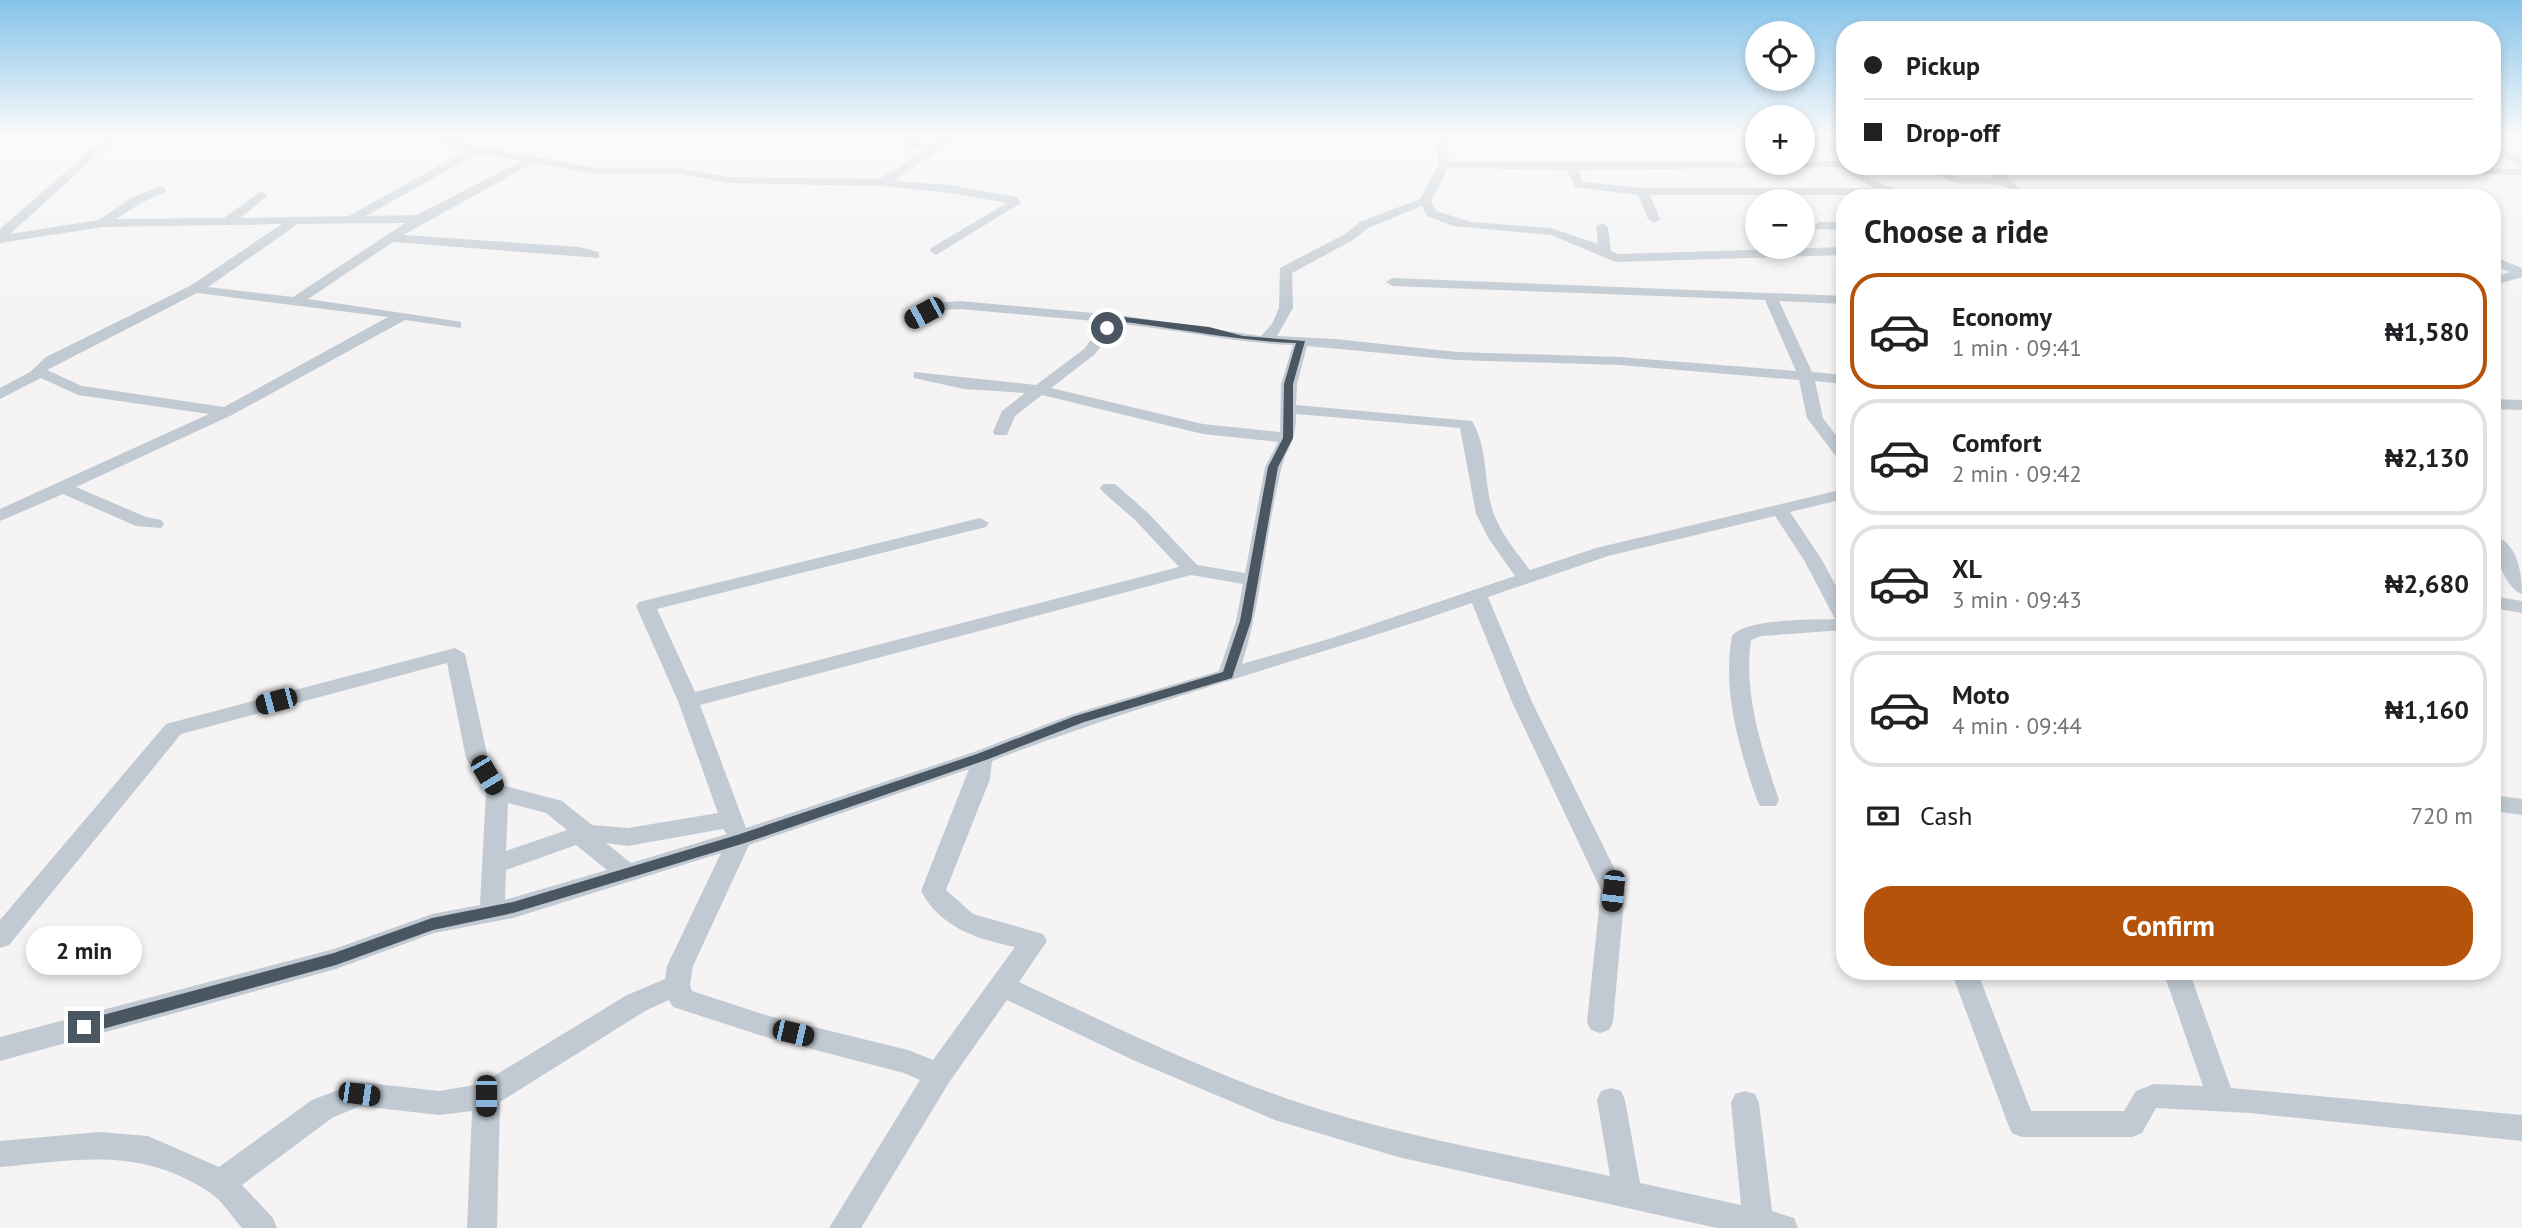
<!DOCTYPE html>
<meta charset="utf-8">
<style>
:root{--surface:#fff;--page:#f2f2f2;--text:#202124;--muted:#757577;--line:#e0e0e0;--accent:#b45309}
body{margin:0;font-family:"PT Sans",sans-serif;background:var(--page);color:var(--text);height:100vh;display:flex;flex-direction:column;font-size:26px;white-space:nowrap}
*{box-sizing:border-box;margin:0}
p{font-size:23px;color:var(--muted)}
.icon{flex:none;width:38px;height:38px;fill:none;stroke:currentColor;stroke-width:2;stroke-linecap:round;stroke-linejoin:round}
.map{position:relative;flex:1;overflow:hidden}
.panel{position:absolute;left:1836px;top:189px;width:665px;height:791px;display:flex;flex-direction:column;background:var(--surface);border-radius:28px;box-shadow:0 4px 10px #0003}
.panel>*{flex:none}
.guide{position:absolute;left:1836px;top:21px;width:665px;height:154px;border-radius:28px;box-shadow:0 4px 10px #0003;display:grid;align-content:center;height:154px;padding:0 28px;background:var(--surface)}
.buttons{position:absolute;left:1745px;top:21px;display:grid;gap:14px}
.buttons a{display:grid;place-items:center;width:70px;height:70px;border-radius:50%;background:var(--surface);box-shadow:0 4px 10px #0003;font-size:35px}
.end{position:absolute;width:32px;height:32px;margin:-16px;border:9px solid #4a5661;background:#fff;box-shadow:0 0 0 4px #fff}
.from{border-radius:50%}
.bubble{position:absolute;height:49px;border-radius:24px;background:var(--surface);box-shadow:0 4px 10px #0003;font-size:23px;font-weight:700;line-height:49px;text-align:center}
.car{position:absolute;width:21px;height:42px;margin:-21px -10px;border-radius:9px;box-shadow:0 0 5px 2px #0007;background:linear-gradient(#222 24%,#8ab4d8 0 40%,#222 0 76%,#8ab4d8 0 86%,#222 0)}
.guide b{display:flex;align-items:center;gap:24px;height:66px;font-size:26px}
.guide b+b{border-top:2px solid var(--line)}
.guide i{width:18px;height:18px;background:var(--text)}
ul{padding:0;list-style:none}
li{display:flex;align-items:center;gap:21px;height:116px;margin:0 14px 10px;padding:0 14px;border:4px solid var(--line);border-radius:28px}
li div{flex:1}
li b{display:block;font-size:26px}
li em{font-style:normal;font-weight:700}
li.current{border-color:var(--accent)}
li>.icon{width:63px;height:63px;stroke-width:1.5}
h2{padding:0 28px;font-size:32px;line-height:84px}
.pay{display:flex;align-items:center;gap:18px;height:77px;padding:0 28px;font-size:26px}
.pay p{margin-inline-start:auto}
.cta{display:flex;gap:14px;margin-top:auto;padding:14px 28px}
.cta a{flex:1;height:80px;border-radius:28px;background:var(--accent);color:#fff;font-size:28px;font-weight:700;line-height:80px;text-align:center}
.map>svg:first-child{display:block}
</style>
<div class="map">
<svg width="2522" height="1228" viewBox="0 0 2522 1228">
<rect width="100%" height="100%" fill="#f5f3f3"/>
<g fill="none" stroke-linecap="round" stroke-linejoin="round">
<g fill="#c1cad2" fill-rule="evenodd">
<path d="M108,135H119L10,234L99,220L133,197L161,186L165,188V192L141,203L116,219L224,218L261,191L267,195L265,198L240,218L349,216L467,150L445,143L437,135H449L478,146L596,168H681L728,177L879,179L925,150L909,147L906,139L893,135H914L917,142C935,144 944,135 961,135L893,181L951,185L1017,197L1021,203L936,255L930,251L931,248L1007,203L951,193L881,186L728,183L681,174H596L533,163L403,235L579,247L599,252V258L393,242L308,299L456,321L461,322V328L405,320L232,415L76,487L146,517L161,520L164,524L161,528L136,526L63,494L0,521V509L209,414L78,395L41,378L0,399V388L30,372L46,357L190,286L282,224L103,227L0,243V229ZM478,153L521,161L417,215L366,216ZM405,223L293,297L208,287L298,224ZM197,293L388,317L224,407L82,386L47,370Z"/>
<path d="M1435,135H1445L1449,162L1844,161V166H1853L1872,180L1921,198L1893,195H1650L1660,219L1654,223L1648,219L1638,195L1575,187L1567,170L1448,168L1431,201L1436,211L1471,222L1551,228L1598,244L1596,227L1602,223L1608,227L1611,251L1618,254L1844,247V255L1616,262L1551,235L1453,226L1427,216L1422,206L1368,228L1353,240L1292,273L1293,308L1277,336L1335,339L1457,352L1619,357L1796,371L1765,300L1393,286L1386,282L1393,278L1844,296V304L1779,301L1812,372L1844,375V384L1815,381L1823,418L1844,446V461L1838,459L1807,418L1799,380L1619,365L1457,360L1307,346L1297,384L1296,405L1472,421C1487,446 1484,477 1491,505C1498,531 1515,550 1530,570L1596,548L1844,489V499L1790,512L1822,560L1844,601V630L1761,636L1751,640C1743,693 1762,750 1779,800L1776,806H1760L1757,800C1739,748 1722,691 1732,636C1745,618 1813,620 1835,619L1804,560L1775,516L1608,556L1488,597L1532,702L1625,890L1613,1022L1609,1030L1600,1033L1591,1030L1587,1022L1601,890L1512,702L1472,603C1313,658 1149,700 992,761L990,779L946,890L973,914L1043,934L1047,941L1019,982C1107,1023 1196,1067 1288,1099C1392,1135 1502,1153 1610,1176L1597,1100L1601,1091L1611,1088L1621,1091L1625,1100L1640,1183L1741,1205L1731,1103L1735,1094L1745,1091L1755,1094L1759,1103L1772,1211L1794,1218L1798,1228H1717L1398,1157L1275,1120L1133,1060L1007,1000L948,1084L861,1228H829L920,1080L904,1073L769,1038L673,1007L669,1000L645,1011L500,1102L497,1228H467L472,1111L439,1115L360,1106L332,1118L242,1185L273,1218L277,1228H242C232,1217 222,1200 209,1192C140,1146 77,1160 0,1167V1141L99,1132L148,1136L219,1167L312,1100L359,1082L439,1091L481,1084L627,995L665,979L667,966L721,853L513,918L434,933L336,969L0,1061V1037L334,949L432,914L480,905L486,792L466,758L447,663L181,734L9,945L0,948V920L166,724L455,648L465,654L488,758L505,786L562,801L592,825L628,828L718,813L678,701L636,606L639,602L980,518L989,523L986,527L657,609L695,692L1179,567L1136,521L1103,492L1100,488L1103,484H1115L1148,513L1197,565L1245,573L1265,467L1278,442L1203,434L1042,395L1015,416L1007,435H995L993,432L1002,411L1025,393L964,389L914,378V372L1036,385L1084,349L1105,322L960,309L942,310L910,325L903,321L934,303L960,301L1126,316L1261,336L1272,324L1279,308L1280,268L1345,234L1360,222L1420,199L1438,165ZM1840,167L1873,188H1643L1583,182L1578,170ZM1119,324C1177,329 1234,343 1293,345L1281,384L1280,432L1203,424L1051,388L1094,355ZM1296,414L1460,428L1476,514L1489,539L1515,576L1332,638L1242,664C1262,600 1265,535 1281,470C1287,445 1296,445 1296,414ZM1191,575L1243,584L1236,621L1219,671L1073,714L974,752L746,828L700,705ZM969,769L921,891C941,928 977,939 1015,947L933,1060L908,1050L769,1016L692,991L690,985L693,966L749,845ZM508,803L546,813L567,830L506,851ZM723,829L727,834L631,863L606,843L628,846ZM576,845L607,870L505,900L506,870Z"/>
<path d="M1703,135H1757V139L1708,138Z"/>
<path d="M1814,135H1826L1844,150V158Z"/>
<path d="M2492,143L2522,158V166L2492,151Z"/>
<path d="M1929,166H1942L1957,178L1995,179L1990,174L1997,167L2090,166L2085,169L2002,173L2032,198C2015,198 2015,189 2002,186C1970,179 1955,193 1929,166Z"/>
<path d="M2329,166L2522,169V175L2334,169Z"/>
<path d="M1819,222H1844V230L1815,229L1813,226Z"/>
<path d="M2492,256L2522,268V277L2492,286V278L2510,272L2492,265Z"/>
<path d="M2492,399L2522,400V410L2492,409Z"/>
<path d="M2492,535C2517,541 2522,572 2522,594C2506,590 2492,550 2492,535Z"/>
<path d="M2492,596L2522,601V613L2492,608Z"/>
<path d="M2492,795L2522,799V815L2492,811Z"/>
<path d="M1951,971H1977L2031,1111H2124L2136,1091L2154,1084L2203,1086L2163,971H2189L2231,1088L2522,1115V1141L2250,1113L2156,1108L2142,1133L2132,1137H2022L2012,1133L2008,1124Z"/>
</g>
</g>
<linearGradient id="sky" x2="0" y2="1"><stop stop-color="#85c3ea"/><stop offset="0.44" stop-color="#fafafa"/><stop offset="1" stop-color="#fafafa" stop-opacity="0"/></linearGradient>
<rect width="2522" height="307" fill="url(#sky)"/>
<path fill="#4a5661" d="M1115,316L1209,327L1243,336L1305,341L1293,384V438L1278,467L1251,621L1232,678L1084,722L986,760L745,843L513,913L433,930L336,965L84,1034L78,1032L76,1027L84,1020L334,953L432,918L513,902L737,835L977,754L1075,716L1223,672L1240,621L1268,467L1283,438L1284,384L1296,343C1236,341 1177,328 1117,321L1110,330H1104Z"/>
</svg>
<div class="buttons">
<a><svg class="icon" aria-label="locate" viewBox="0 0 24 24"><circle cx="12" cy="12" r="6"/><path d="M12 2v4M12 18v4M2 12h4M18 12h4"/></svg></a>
<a>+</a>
<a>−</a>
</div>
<i class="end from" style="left:1107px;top:328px"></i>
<i class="end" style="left:84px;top:1027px"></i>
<div class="bubble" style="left:26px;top:926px;width:116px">2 min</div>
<i class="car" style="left:924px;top:313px;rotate:242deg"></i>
<i class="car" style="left:276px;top:701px;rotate:255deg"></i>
<i class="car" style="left:487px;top:775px;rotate:149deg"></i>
<i class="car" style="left:1613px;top:891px;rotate:186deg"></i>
<i class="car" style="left:793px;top:1033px;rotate:103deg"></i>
<i class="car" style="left:359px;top:1094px;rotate:98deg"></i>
<i class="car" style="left:486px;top:1096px;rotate:180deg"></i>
<div class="guide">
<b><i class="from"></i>Pickup</b>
<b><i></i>Drop-off</b>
</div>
<section class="panel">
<h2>Choose a ride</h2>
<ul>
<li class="current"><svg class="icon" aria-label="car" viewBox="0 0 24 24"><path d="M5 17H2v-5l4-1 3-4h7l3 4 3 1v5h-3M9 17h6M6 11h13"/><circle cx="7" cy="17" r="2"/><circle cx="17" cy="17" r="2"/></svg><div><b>Economy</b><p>1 min · 09:41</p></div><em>₦1,580</em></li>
<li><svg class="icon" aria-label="car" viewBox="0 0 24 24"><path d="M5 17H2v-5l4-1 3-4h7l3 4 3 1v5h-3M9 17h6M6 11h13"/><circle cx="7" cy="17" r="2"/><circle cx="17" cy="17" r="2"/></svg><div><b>Comfort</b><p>2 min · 09:42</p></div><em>₦2,130</em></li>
<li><svg class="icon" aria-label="car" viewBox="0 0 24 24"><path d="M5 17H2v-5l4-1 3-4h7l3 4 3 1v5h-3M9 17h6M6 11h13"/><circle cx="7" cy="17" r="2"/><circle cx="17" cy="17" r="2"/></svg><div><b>XL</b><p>3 min · 09:43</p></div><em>₦2,680</em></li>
<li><svg class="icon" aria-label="car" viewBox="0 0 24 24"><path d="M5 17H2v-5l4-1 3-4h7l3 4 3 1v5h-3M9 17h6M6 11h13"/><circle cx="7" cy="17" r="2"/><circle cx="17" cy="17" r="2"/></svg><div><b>Moto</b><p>4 min · 09:44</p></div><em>₦1,160</em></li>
</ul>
<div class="pay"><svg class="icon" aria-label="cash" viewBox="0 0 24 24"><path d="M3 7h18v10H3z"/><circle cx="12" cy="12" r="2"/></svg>Cash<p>720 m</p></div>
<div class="cta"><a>Confirm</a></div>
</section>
</div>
